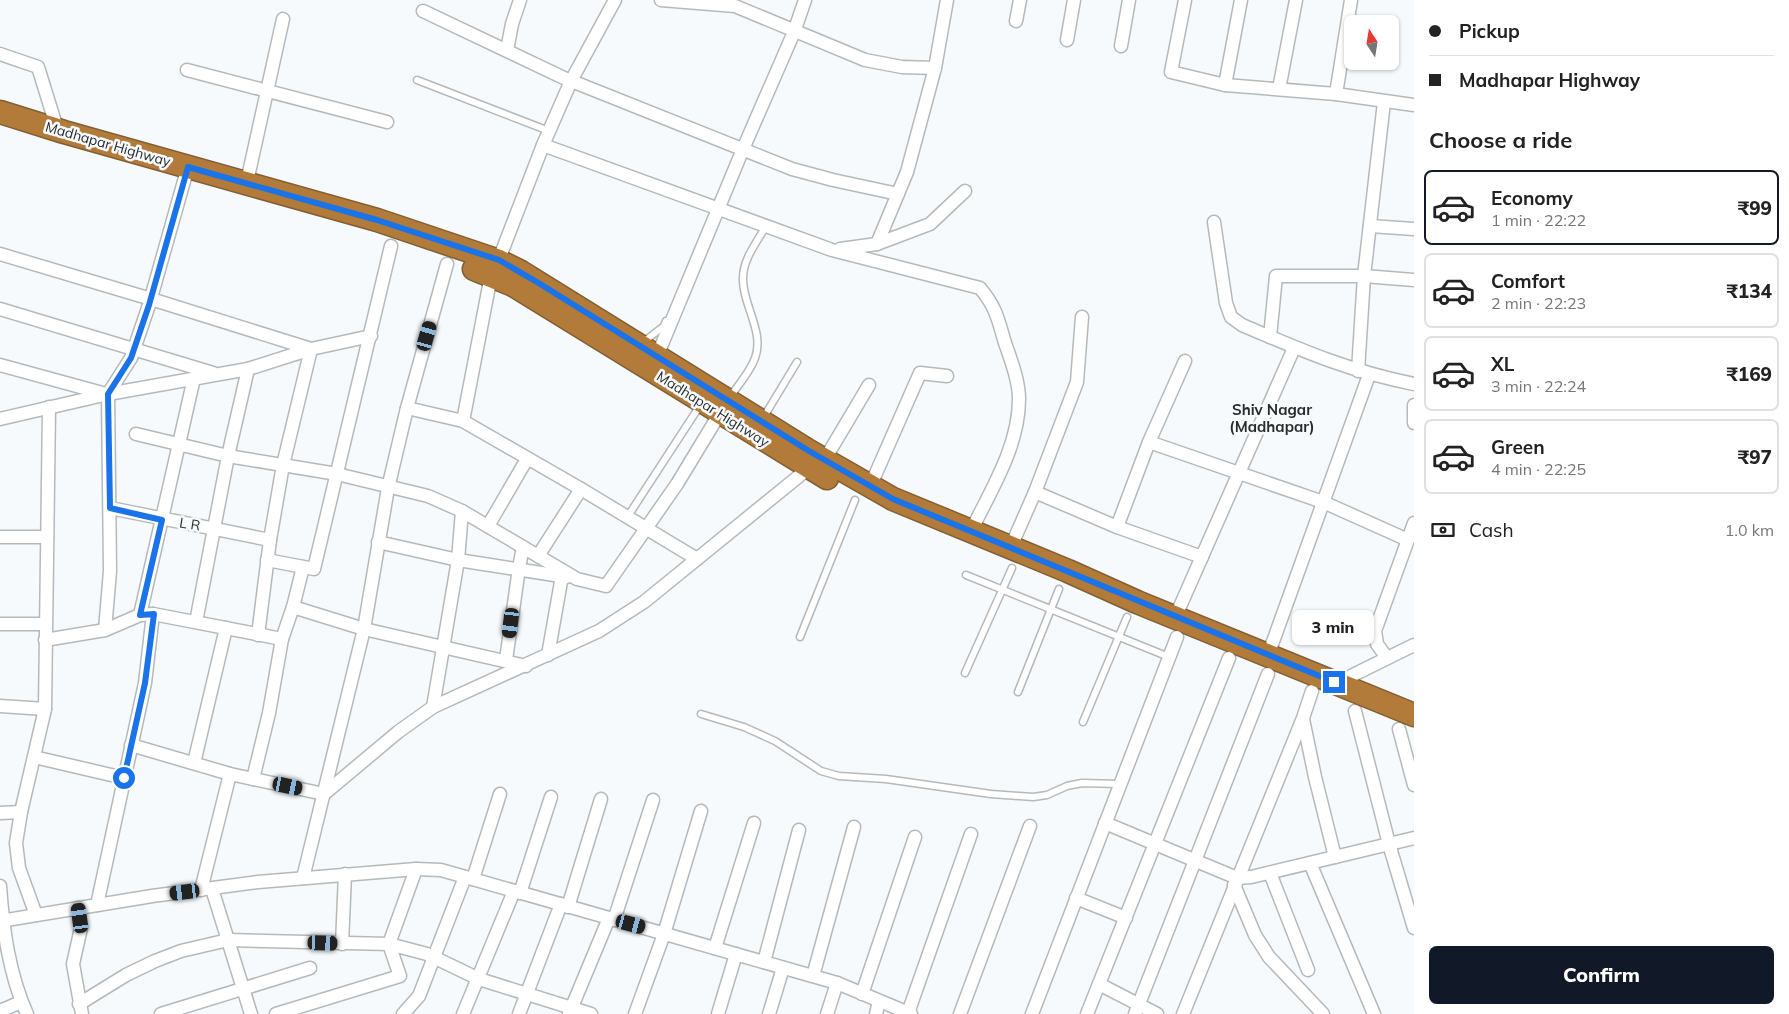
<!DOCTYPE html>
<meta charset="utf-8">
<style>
:root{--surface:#fff;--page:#f6f6f6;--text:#222;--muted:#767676;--line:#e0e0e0;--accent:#111827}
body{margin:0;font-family:Mulish,sans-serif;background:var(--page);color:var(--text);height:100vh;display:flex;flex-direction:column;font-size:19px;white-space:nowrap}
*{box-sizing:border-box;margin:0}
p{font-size:16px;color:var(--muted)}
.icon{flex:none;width:28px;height:28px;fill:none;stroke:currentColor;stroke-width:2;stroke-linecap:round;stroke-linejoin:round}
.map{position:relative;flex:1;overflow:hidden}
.drawer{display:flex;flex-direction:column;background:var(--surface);width:375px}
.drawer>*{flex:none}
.guide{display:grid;align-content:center;height:110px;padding:0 15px;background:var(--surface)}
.needle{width:32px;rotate:348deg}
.tools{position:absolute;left:1344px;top:15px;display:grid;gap:10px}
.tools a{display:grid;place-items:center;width:55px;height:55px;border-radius:8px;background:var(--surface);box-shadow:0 1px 4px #0004;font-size:25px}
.end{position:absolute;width:22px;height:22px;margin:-11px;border:6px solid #1a73e8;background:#fff;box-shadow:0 0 0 2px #fff}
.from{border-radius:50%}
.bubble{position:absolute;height:35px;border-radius:8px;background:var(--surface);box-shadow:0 1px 4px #0004;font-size:16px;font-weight:800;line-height:35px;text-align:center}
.car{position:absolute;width:15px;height:30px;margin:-15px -8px;border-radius:6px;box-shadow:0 0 4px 1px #0007;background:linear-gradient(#222 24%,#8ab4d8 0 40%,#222 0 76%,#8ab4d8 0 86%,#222 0)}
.guide b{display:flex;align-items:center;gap:18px;height:48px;font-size:19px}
.guide b+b{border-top:1px solid var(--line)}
.guide i{width:12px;height:12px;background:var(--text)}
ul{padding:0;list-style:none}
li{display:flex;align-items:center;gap:15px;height:75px;margin:0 10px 8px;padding:0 5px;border:2px solid var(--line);border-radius:8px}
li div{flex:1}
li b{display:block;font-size:19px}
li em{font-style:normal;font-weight:800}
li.current{border-color:var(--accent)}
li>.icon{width:45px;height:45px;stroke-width:1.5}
h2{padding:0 15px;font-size:22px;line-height:60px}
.pay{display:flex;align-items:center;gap:12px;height:55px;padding:0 15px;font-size:19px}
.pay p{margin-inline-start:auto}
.cta{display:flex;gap:10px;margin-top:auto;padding:10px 15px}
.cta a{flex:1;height:58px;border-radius:8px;background:var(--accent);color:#fff;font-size:20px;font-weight:800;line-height:58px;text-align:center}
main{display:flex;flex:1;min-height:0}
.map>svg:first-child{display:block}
</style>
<main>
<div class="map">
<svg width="1414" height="1014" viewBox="0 0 1414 1014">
<rect width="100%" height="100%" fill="#f6fafc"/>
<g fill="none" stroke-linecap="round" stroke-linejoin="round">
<g stroke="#b6b9bb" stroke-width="9">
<g id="lane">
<path d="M417,80L549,131"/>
<path d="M646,340L664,326L666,321"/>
<path d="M732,394C740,383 751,370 755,358C765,332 742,304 743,278C743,259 757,242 766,226"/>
<path d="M765,415L797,362"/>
<path d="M628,516L699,407"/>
<path d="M966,575L1169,657"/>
<path d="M800,637L855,500"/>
<path d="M965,673L1012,568"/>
<path d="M1018,692L1059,589"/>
<path d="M701,714L744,727L775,741L821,771L839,776L886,779L991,794L1033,797L1047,795L1067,786L1082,783L1120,784"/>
<path d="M1083,722L1127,617"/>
</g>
</g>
<g stroke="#b6b9bb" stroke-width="15">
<g id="street">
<path d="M661,0L735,6L865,60L902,67L935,68"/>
<path d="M1185,0L1171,72L1225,85L1336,94L1414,105"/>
<path d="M423,11L564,78L792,169L833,180L898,194"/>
<path d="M1016,21L1020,0"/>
<path d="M1067,40L1074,0"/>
<path d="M1121,46L1129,0"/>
<path d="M507,50L512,24L520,0"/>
<path d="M0,54L38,67L55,122"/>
<path d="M187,70L387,122"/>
<path d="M1225,85L1241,0"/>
<path d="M1279,89L1296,0"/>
<path d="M1336,94L1351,0"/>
<path d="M543,145L832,250L980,288C996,307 998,319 1005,343C1011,360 1019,381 1019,399C1019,444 994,485 974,525"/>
<path d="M248,177L283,19"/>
<path d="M1214,222L1226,303L1231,317L1242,325C1303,351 1349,371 1414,384"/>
<path d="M1370,226L1414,229"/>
<path d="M877,244L907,172L935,68L947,0"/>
<path d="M840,249L877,244L930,224L965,191"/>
<path d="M0,254L151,299L311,349L283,465L270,540L258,635"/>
<path d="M501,254L543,145L571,81L615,0"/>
<path d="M0,309L213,373"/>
<path d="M1270,337L1276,276H1364L1414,280"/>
<path d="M660,349L743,149L794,32L805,0"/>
<path d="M0,365L106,394"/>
<path d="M1358,371L1364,276L1384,102"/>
<path d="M1414,405V423"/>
<path d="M407,408L463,421L581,489L697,559"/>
<path d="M0,419L108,394L248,369L311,349L371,336"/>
<path d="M463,421L490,281"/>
<path d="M136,434L228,456L337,474L428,496L462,511L577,579L606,586L677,484L717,418"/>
<path d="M1149,442L1323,502L1408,540"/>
<path d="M828,454L869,385"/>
<path d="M873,480L920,373L947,376"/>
<path d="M1035,492L1117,527L1202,557"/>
<path d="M110,508L270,540"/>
<path d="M488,526L527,459"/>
<path d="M1117,527L1149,442L1185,361"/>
<path d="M0,537H47"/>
<path d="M378,542L458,560L567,577"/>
<path d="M1013,542L1035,492L1077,382L1082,317"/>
<path d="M538,556L581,489"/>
<path d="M267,560L314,569L391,246"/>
<path d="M293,607L303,567"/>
<path d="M1178,611L1294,348"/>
<path d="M140,615L194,378"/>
<path d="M196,622L228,456L248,369"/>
<path d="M0,624H45"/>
<path d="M105,630L110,571L108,394L131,358L149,305L188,167"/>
<path d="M45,640L105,630L140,615L153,614L282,639L293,607L364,629L526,666"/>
<path d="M1270,650L1369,375"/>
<path d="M548,655L562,576"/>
<path d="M1387,658L1377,644L1375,631L1414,523"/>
<path d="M506,660L519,568L523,547"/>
<path d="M1345,679L1414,645"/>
<path d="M0,706L45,709"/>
<path d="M433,707L458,560L462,511"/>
<path d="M1355,711L1389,844L1414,928"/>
<path d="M1303,719L1315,777L1335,857"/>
<path d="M1399,729L1414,785"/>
<path d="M131,745L230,774L324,794L398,732L433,707L599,631L644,602L804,472"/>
<path d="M34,757L124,778"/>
<path d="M194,763L226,628"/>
<path d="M253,779L269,713L282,639"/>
<path d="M0,813L21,812"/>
<path d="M1105,823L1237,878L1251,877L1414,838"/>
<path d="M1310,863L1374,1014"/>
<path d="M1270,873L1308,970"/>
<path d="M303,878L364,629L388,488L407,408L447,264"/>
<path d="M473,879L500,794"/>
<path d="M1234,885L1255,935L1269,957L1323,1014"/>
<path d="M0,886C3,929 9,974 27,1014"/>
<path d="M212,889L251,1014"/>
<path d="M201,890L230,774"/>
<path d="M520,893L551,797"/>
<path d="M1076,898L1126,918"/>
<path d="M97,905L145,683L153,614"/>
<path d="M568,907L601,799"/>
<path d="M78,908L81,928L73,964L82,1014"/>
<path d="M36,915L19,868L16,843L21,812L45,709L49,407"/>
<path d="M614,920L653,800"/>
<path d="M0,921L152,896L258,882L416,869L441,870L837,983L911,1014"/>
<path d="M342,944L345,874"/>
<path d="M715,948L754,823"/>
<path d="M764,962L799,830"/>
<path d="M813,976L854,827"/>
<path d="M1099,984L1157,1014"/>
<path d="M862,994L915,837"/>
<path d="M79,1004L126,975L155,961L181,951L228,940L389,944L427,954L479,979L591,1014"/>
<path d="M0,1011L21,1002"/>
<path d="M908,1013L971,834"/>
<path d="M161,1014L310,968"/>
<path d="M276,1014L400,976L389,944L416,869"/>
<path d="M403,1014L419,996L465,877"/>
<path d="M463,1014L514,891"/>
<path d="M519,1014L561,904"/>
<path d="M569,1014L609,918"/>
<path d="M635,1014L664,934L701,811"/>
<path d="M718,1014L736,954"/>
<path d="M769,1014L783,968"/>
<path d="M827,1014L837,983"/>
<path d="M876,1014L879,1001"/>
<path d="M960,1014L1030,826"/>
<path d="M1032,1014L1177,637"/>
<path d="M1087,1014L1229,658"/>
<path d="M1135,1014L1268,674"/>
<path d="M1183,1014L1303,718L1312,691"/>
</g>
</g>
<g stroke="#825f35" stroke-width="25">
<g id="highway">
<path d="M0,112L64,132L377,220L499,261L521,272L809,451L893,499L1068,571L1137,602L1414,715"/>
<path d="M474,269L513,285L827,478"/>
</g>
</g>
<use href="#lane" stroke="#fff" stroke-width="6"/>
<use href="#street" stroke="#fff" stroke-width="12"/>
<use href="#highway" stroke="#b27b3a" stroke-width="22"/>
</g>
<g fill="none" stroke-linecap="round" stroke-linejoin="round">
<path stroke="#1a73e8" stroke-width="6" d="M124,778L145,683L154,614L140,615L162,520L110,508L108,394L131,358L149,305L188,167L377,220L499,260L537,282L809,451L893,499L1334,682"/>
</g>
<g text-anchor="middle" stroke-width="5" stroke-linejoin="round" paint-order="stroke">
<g font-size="14" fill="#2a2b2c" stroke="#f6fafc">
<text transform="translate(108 144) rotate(16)" y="5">Madhapar Highway</text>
<text transform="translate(713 409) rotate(32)" y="5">Madhapar Highway</text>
<text transform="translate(190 524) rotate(9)" y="5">L R</text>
</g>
<g font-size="15" font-weight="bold" fill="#2a2b2c" stroke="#f6fafc">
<text x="1272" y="415">Shiv Nagar<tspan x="1272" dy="17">(Madhapar)</tspan></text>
</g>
</g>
</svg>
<div class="tools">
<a><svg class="needle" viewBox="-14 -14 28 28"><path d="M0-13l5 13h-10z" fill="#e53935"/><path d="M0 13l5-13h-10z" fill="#767676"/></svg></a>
</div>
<i class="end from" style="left:124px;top:778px"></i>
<i class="end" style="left:1334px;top:682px"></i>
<div class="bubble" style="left:1292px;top:610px;width:82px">3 min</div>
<i class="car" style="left:427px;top:336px;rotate:16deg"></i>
<i class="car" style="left:511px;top:623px;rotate:187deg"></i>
<i class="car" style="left:288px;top:786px;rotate:102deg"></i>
<i class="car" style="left:185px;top:892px;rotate:263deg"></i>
<i class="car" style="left:80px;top:918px;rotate:352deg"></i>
<i class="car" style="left:631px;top:924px;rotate:105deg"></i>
<i class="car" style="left:323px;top:943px;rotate:92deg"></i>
</div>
<section class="drawer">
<div class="guide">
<b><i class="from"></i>Pickup</b>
<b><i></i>Madhapar Highway</b>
</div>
<h2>Choose a ride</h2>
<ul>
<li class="current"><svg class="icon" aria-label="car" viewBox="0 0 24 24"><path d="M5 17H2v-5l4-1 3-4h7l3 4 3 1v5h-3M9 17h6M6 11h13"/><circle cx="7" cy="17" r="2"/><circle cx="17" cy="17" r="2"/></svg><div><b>Economy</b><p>1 min · 22:22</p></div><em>₹99</em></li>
<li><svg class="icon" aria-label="car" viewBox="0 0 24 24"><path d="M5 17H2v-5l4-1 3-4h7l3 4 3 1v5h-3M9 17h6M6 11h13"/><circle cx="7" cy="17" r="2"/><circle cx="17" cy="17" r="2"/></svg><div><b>Comfort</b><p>2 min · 22:23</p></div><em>₹134</em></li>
<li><svg class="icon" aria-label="car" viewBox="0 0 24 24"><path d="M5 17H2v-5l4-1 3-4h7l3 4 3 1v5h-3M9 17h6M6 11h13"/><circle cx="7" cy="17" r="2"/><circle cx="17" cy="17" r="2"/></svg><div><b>XL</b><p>3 min · 22:24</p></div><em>₹169</em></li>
<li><svg class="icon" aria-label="car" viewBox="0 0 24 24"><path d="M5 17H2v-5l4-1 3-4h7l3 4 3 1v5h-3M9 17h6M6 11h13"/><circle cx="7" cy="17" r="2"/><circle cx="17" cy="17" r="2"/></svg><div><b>Green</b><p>4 min · 22:25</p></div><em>₹97</em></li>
</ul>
<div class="pay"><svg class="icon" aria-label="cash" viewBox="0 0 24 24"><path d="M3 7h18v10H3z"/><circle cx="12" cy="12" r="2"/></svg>Cash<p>1.0 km</p></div>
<div class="cta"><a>Confirm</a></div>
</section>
</main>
